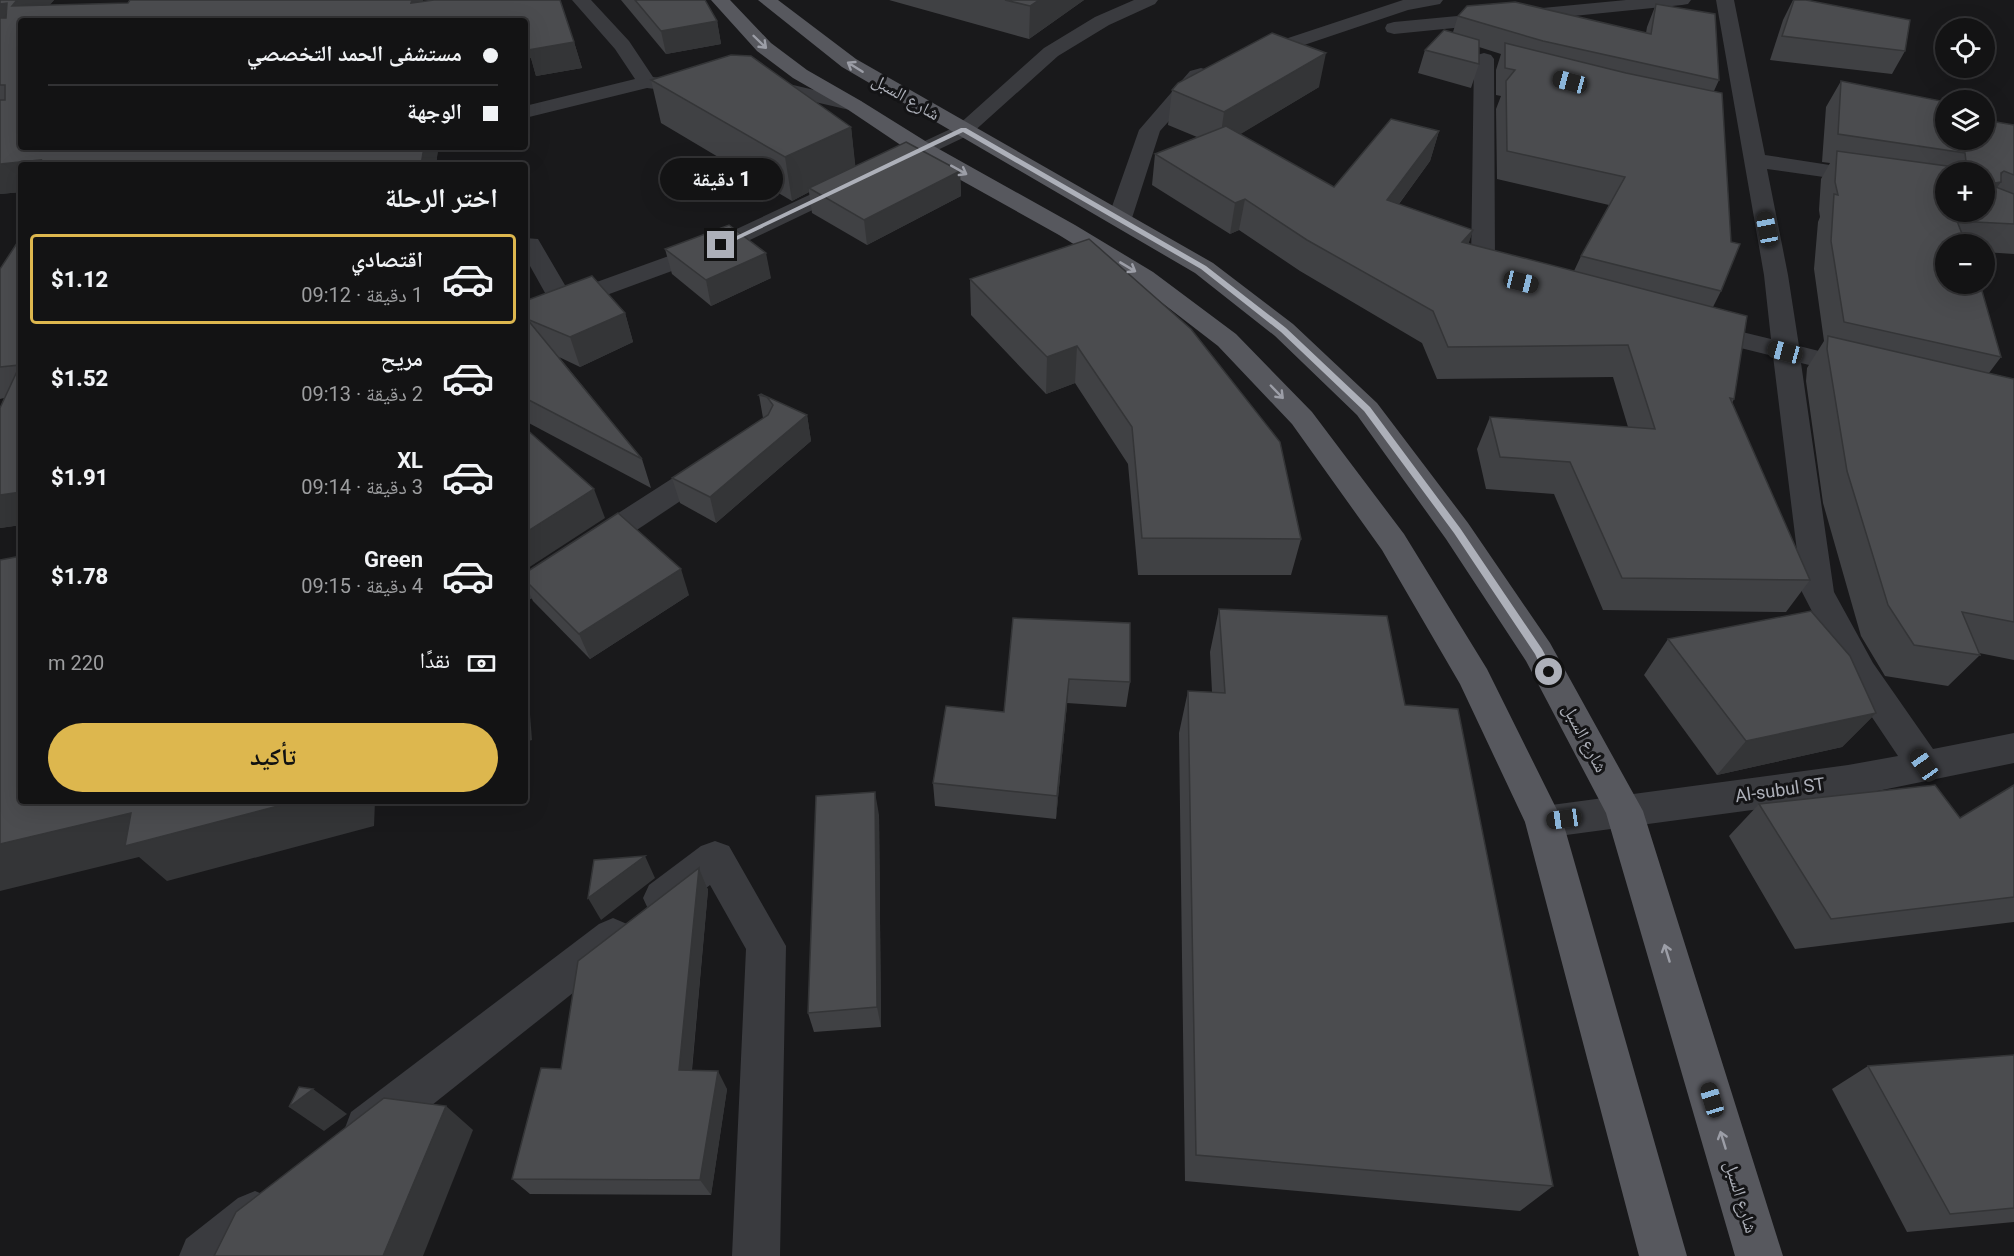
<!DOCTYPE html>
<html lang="ar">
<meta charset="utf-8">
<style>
:root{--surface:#131314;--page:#202022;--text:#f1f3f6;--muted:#9d9ea0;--line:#323234;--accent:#ddb74e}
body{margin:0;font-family:Roboto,"Noto Naskh Arabic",sans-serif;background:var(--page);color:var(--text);direction:rtl;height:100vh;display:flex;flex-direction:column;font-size:22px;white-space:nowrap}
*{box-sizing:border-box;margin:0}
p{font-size:20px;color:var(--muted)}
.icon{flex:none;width:33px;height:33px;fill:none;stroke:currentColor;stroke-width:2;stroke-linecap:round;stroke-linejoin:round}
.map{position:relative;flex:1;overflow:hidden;direction:ltr}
.drawer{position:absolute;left:18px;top:162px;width:510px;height:642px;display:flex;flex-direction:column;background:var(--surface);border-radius:6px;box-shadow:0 6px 24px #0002,0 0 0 2px var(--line);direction:rtl}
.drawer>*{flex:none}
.hud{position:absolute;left:18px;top:18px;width:510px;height:132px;border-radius:6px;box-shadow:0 6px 24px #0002,0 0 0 2px var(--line);direction:rtl;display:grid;align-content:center;height:132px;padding:0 30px;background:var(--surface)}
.fabs{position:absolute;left:1935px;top:18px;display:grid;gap:12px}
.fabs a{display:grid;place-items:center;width:60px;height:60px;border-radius:50%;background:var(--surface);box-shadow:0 6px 24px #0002,0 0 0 2px var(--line);font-size:30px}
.end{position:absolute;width:27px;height:27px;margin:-14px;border:8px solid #adb0b9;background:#111;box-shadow:0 0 0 3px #111}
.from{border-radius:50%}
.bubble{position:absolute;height:42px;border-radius:21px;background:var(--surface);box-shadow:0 6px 24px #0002,0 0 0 2px var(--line);font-size:20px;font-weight:800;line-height:42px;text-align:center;direction:rtl}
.car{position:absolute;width:18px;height:36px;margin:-18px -9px;border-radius:8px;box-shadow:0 0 4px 2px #0007;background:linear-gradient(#222 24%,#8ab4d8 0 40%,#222 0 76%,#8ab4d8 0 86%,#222 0)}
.hud b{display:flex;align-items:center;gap:21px;height:57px;font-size:22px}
.hud b+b{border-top:2px solid var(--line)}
.hud i{width:15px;height:15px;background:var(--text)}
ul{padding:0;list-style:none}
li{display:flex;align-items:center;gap:18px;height:90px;margin:0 12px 9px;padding:0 18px;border:3px solid transparent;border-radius:6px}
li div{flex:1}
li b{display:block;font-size:22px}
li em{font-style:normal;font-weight:800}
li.current{border-color:var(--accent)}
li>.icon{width:54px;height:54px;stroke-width:1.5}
h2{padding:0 30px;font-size:27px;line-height:72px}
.pay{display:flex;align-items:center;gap:15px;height:66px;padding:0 30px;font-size:22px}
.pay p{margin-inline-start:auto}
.primary-button{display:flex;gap:12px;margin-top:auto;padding:12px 30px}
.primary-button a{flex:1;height:69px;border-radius:36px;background:var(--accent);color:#111;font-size:24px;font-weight:800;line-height:69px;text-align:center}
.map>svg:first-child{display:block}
</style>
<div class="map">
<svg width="2014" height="1256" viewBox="0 0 2014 1256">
<rect width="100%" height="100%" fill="#19191b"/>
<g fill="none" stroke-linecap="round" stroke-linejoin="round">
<g fill="#3a3b3f" fill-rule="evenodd">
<path d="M572,0H591L629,41L653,77L703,84L706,88L703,92L696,94L647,88L525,118V106L635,79L615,49Z"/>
<path d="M1134,0H1158L1155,4L1109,25L1058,56L971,134L729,250L525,325V308L549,300L525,257V238L538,239L569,292L713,240L957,126L1044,48L1095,17Z"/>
<path d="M1403,0H1443L1440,4L1408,10L1260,60H1246L1243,56L1246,52Z"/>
<path d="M1626,0H1691L1688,4L1682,5L1394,34L1387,32L1385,28L1387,24L1394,22Z"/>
<path d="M1716,0H1734L1765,155L1946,183V198L1929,192L1767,169L1788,275L1799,346L1867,363L1871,369L1867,375L1858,377L1801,363L1834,592L1873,663L1933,749L2014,733V763L1848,797L1544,838L1531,834L1525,822L1531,810L1544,806L1848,765L1898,756L1849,683L1802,592L1773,356L1692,336L1688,330L1692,324L1701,322L1771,339L1764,275Z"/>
<path d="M1484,53L1491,55L1494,59L1495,262L1515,274L1518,279L1515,284C1497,289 1481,277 1471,263L1474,59L1477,55Z"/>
<path d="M1201,68L1208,70L1211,74L1160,131L1132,218L1128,223L1120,225L1112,223L1108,218L1139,130L1190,71Z"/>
<path d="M759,83L789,84L861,101L864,105L861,109L854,111L789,96L752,93L749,89L752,85Z"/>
<path d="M714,455L724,458L729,465L724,472L536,597L525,601V573L704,458Z"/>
<path d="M715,841L729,846L786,946L780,1256H732L746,949L710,885L677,911L663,916L649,911L643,898L649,885L701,846Z"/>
<path d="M613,918L627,924L633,937L627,950L383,1144L367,1150L351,1144L345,1128L351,1112L599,924Z"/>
<path d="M255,1191L272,1198L279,1215L272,1232L241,1256H179L186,1239L238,1198Z"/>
</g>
<g fill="#57585e" fill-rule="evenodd">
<path d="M711,0H730L771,43L807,70L861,101L930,144L1075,225L1153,272L1236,334L1312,412L1404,534L1487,669L1563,822L1687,1256H1639L1525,822L1460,684L1382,550L1292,424L1218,346L1135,282L1059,235L914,154L847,109L793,78L757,51Z"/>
<path d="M758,0H778L856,59L1213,263L1293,324L1377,403L1468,523L1550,643L1643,811L1783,1256H1735L1606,813L1526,661L1446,539L1357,415L1275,336L1195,273L842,67Z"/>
</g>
</g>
<g fill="#404144">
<path d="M0,0H54L49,5L128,3L130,0H423V2L434,0H560L574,42L582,68L536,76L531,58L525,59V21H21V147H455L438,149L436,165H21V192L0,194Z"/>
<path d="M621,0H705L717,21L721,44L666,54Z"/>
<path d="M889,0H1084L1029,39Z"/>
<path d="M1793,0L1905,51L1892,74L1770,60L1783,20Z"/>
<path d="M1656,4L1719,80L1714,91L1721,291L1713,307L1734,399L1732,403L1810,580L1786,612L1603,610L1554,494L1486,489L1477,449L1490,417L1628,427L1613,377L1437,379L1422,343L1300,271L1239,230L1230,234L1152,185L1155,154L1197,137L1168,125L1172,90L1319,87L1240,134L1334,187L1439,131L1430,161L1399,204L1473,230L1468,244L1574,271L1581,256L1609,205L1497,179L1496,109L1501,96L1496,95V70L1501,54L1479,47V64L1471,88L1418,73L1425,50L1453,32L1458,16L1646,33L1647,27Z"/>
<path d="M651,80L851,127L855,166L960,171L961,196L867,245L812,213L809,192L792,201L661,123Z"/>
<path d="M1841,81L1946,140L2014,125V254L1984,252V244H1946L2001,357L1989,373L2014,379V660L1979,653L1980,655L1948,686L1885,676L1861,636L1823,503L1806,381L1807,368L1824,341L1814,269L1818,222L1820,217L1819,210L1821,179L1830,163L1822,162L1826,107Z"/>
<path d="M21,237V525L0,528V408L4,398L0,399V269Z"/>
<path d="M1089,239L1301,539L1291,575H1138L1128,464L1075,383L1046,394L971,315L970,279Z"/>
<path d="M665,249L771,278L711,306L672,274Z"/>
<path d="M525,301L625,313L633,342L580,367L559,357L642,459L651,488L525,421Z"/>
<path d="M761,394L807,415L811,441L716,523L680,503L672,478L763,418L759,395Z"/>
<path d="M525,573L689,595L590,659L533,601L525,584Z"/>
<path d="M1219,609L1405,705L1553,1186L1520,1211L1185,1181L1179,733L1188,691L1212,692L1210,652Z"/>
<path d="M1013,618L1130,682L1126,707L1067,703L1056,819L935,806L933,783L1004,712Z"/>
<path d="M1668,639L1876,713L1842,747L1717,775L1644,675Z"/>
<path d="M2014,785V922L1795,949L1729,836L1759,804L1960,818Z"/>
<path d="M879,815L881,1027L814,1032L808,1013Z"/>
<path d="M699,868L708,890L692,1070L727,1089L711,1195L530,1194L512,1179L561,1069Z"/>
<path d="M2014,1055V1222L1907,1232L1832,1089L1868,1066Z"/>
</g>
<g fill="#343537">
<path d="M17,0H54L37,21L12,6Z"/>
<path d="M412,0H423L421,21L411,3Z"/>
<path d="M1039,0H1084L1029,39L1030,6Z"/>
<path d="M7,3L21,26L0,30V4Z"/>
<path d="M717,21L721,44L666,54L661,31Z"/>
<path d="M525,39L574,42L582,68L536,76L531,58L525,59Z"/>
<path d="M1326,53L1319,87L1219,147L1224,112Z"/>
<path d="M851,127L856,171L809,188V192L792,201L785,157Z"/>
<path d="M1439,131L1430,161L1379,231L1387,200Z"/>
<path d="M424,147H455L438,149L436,165H421Z"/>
<path d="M41,160L45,165H21V192L0,194V164Z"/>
<path d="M960,171L961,196L867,245L864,220Z"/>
<path d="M2004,171L1996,183L2001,182L1984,206V197L2001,173Z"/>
<path d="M1245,199L1239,230L1230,234L1235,203Z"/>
<path d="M1473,230L1463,261L1462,242Z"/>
<path d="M766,253L771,278L711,306L706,280Z"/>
<path d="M625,313L633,342L580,367L570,337Z"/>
<path d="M1077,346L1075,383L1046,394L1047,357Z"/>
<path d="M807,415L811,441L716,523L710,497Z"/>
<path d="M594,489L605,518L525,570V533Z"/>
<path d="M21,492V525L0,528V495Z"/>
<path d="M681,569L689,595L590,659L579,634Z"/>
<path d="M525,651L532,740L525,742Z"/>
<path d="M1069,679L1067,703L1056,819L1057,796Z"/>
<path d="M1876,713L1842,747L1717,775L1746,741Z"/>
<path d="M875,792L879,815L881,1027L877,1007Z"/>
<path d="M297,801H375L374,826L167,881L139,857L0,891V844L131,813Z"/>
<path d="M645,856L655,878L601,920L588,898Z"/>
<path d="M699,868L708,890L690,1088L679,1070Z"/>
<path d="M718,1071L727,1089L711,1195L700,1180Z"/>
<path d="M313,1089L347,1114L324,1131L289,1107Z"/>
<path d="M446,1106L473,1130L423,1256H383Z"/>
</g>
<g fill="#4b4c4f" stroke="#343537" stroke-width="1.5" fill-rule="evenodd">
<path d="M0,0H17L12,6L128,3L130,0H412L411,3L434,0H560L574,42L528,50L525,39V21H21V147H424L421,165H38L41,160L0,164V100H5V85H0V18H6L7,3L0,4Z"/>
<path d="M635,0H705L717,21L661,31Z"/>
<path d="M1005,0H1039L1030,6Z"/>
<path d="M1794,0H1806L1910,20L1905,51L1782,36Z"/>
<path d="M1515,2L1651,34L1656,4L1715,14L1719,80L1543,41L1458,16L1467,6Z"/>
<path d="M1444,30L1479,40V64L1425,50Z"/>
<path d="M1272,33L1326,53L1224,112L1172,90L1178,83Z"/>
<path d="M1505,43L1626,73L1722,93L1731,242L1740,244L1721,291L1581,256L1625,177L1507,151L1506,81L1515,70L1505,68Z"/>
<path d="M731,55L751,56L851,127L785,157L651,80Z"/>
<path d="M1841,81L1946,102V140H1984V120L2014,125V175L2004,171L2001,173V182L1995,183L1993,186L2014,194V224L1957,221L1966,244H1946V284H1980L2001,357L1844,322L1831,241L1834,194L1838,195L1835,182L1837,151L1947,166L1964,172L1967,170L1965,153L1838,134ZM1946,172H1984V212H1946Z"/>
<path d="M1391,119L1439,131L1387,200L1473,230L1462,242L1747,316L1734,399L1730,398L1810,580L1622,578L1570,462L1500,457L1490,417L1655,429L1628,345L1448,347L1433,311L1307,240L1245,199L1235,203L1155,154L1226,126L1334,187Z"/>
<path d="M906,142L960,171L864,220L809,188Z"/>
<path d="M729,225L766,253L706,280L665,249Z"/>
<path d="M21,237V492L0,495V408L20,365L0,367V269Z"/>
<path d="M1089,239L1191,329L1280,442L1301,539L1142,538L1132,427L1077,346L1047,357L970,279Z"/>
<path d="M592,276L625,313L570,337L527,319L642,459L525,398V301Z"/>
<path d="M1828,336L2014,379V622L1962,612L1980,655L1914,645L1888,605L1847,471L1827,349Z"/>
<path d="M761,394L807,415L710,497L672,478L768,415L773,405L767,397L759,395Z"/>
<path d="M525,428L594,489L525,533Z"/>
<path d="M618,513L681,569L579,634L525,580V573Z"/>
<path d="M21,556V801H297L125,846L131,813L0,844V560Z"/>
<path d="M1219,609L1387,616L1405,705L1458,709L1553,1186L1196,1155L1188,691L1225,693Z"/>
<path d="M1811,611L1850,656L1876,713L1746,741L1668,639Z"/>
<path d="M1013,618L1130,623V682L1069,679L1057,796L933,783L946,706L1004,712Z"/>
<path d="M1935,785L1960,818L2014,785V897L1831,919L1759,804Z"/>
<path d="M875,792L877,1007L808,1013L816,796Z"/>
<path d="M645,856L588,898L594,860Z"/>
<path d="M699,868L679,1070L718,1071L700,1180L512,1179L541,1068L561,1069L578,961Z"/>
<path d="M2014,1055V1208L1950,1214L1868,1066Z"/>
<path d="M299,1087L313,1089L289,1107Z"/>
<path d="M384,1098L446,1106L383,1256H214L236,1212Z"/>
</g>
<defs><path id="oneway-shaft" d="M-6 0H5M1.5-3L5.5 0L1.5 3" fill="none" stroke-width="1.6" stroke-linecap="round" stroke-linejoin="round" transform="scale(1.5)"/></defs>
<g stroke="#9c9ea7">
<use href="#oneway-shaft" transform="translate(760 42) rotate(44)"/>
<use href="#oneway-shaft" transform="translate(855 67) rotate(-148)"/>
<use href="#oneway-shaft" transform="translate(959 170) rotate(29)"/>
<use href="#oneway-shaft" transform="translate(1128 267) rotate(31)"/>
<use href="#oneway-shaft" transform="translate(1277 392) rotate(46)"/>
<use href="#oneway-shaft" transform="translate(1667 953) rotate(-107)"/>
<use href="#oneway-shaft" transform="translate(1723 1140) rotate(-107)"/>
</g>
<path fill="#adb0b9" d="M961,128H966L1206,266L1286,328L1370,407L1460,528L1542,649L1554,672L1553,675H1545L1535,654L1454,533L1364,411L1281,332L1201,269L963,132L724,246L718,245Z"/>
<g text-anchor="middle" stroke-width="6" stroke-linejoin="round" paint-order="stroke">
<g font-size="18" fill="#adb0b9" stroke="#141416">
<text transform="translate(906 97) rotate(30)" y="6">شارع السبل</text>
<text transform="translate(1585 738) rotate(62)" y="6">شارع السبل</text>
<text transform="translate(1780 790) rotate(-8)" y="6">Al-subul ST</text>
<text transform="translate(1741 1197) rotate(73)" y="6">شارع السبل</text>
</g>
</g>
</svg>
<div class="fabs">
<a><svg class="icon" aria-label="locate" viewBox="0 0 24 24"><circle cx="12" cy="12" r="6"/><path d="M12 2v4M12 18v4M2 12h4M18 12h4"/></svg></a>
<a><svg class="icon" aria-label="layers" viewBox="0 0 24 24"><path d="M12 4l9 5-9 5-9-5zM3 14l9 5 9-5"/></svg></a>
<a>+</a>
<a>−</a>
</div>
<i class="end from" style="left:1549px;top:672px"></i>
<i class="end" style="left:721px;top:245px"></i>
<div class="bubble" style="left:660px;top:158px;width:123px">1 دقيقة</div>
<i class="car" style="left:1570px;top:82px;rotate:285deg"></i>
<i class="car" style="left:1767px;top:229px;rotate:349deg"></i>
<i class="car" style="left:1521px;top:282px;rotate:104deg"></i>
<i class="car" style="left:1785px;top:352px;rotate:285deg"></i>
<i class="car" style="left:1924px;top:765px;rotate:325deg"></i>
<i class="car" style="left:1564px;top:819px;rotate:262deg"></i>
<i class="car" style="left:1712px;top:1100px;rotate:343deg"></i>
<div class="hud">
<b><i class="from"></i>مستشفى الحمد التخصصي</b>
<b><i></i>الوجهة</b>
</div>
<section class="drawer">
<h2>اختر الرحلة</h2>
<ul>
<li class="current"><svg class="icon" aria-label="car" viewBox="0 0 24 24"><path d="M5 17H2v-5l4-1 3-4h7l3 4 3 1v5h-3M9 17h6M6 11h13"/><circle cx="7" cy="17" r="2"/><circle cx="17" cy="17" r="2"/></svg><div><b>اقتصادي</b><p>1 دقيقة · 09:12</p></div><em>$1.12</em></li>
<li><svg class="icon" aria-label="car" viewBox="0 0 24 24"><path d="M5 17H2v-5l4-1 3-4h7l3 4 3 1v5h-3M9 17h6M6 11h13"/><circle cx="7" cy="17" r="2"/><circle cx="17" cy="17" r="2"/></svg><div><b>مريح</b><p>2 دقيقة · 09:13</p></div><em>$1.52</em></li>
<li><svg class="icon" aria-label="car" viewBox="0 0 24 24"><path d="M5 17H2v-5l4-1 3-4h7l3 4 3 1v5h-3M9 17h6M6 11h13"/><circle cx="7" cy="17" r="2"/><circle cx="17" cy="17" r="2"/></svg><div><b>XL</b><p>3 دقيقة · 09:14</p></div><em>$1.91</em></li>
<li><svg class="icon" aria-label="car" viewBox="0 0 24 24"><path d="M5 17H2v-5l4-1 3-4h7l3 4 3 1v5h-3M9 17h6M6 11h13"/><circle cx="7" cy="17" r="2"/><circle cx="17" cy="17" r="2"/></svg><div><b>Green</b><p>4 دقيقة · 09:15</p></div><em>$1.78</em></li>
</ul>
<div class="pay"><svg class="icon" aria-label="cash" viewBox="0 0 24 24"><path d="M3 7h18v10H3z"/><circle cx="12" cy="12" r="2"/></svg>نقدًا<p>220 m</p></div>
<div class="primary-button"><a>تأكيد</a></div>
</section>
</div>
